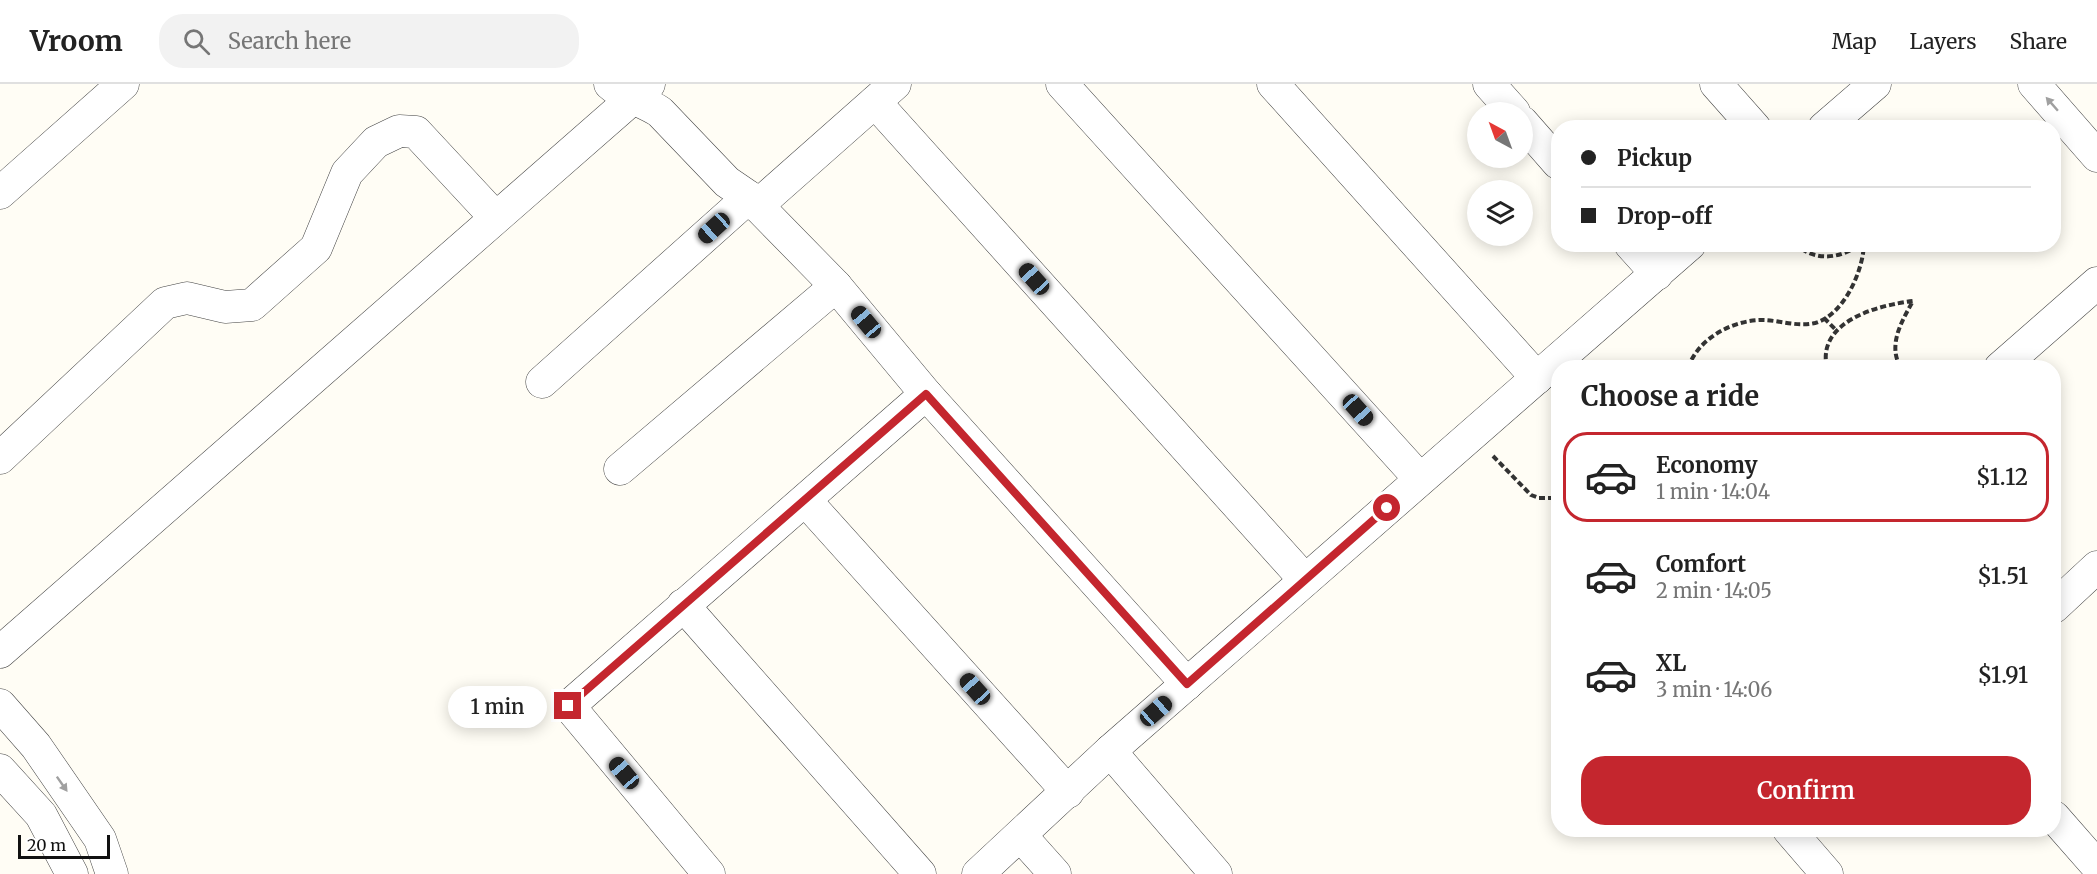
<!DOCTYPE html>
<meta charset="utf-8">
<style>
:root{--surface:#fff;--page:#f2f2f2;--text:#222;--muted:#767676;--line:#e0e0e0;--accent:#c4262e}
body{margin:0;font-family:Merriweather,serif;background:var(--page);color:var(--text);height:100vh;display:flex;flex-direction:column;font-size:22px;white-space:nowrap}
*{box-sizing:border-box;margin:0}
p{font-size:20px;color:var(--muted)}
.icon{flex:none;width:33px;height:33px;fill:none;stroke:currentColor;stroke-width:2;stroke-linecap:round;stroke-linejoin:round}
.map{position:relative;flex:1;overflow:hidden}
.side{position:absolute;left:1551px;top:276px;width:510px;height:477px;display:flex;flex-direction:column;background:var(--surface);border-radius:24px;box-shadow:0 3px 15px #0003}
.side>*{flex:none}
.top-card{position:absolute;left:1551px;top:36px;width:510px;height:132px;border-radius:24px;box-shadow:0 3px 15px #0003;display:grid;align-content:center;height:132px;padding:0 30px;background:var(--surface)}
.needle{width:39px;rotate:319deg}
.buttons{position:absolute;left:1467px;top:18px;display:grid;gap:12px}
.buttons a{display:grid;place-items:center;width:66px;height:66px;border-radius:50%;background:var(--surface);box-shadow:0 3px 15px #0003;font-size:30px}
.scale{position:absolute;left:18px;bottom:15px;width:92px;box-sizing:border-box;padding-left:6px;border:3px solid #111;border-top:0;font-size:16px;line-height:21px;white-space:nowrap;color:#111;-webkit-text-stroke:4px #fff;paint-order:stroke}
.end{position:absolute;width:27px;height:27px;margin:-14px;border:8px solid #c4262e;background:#fff;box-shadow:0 0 0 3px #fff}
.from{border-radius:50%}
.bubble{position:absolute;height:42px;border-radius:21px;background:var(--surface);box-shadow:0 3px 15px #0003;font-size:20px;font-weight:600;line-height:42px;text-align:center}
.car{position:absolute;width:18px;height:36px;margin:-18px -9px;border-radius:8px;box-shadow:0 0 4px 2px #0007;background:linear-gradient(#222 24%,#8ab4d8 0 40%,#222 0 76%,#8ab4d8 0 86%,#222 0)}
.top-card b{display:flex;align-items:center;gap:21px;height:57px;font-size:22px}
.top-card b+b{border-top:2px solid var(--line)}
.top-card i{width:15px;height:15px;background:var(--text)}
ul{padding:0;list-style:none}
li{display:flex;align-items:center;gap:18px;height:90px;margin:0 12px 9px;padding:0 18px;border:3px solid transparent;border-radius:24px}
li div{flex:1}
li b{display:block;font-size:22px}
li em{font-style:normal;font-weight:600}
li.on{border-color:var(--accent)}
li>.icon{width:54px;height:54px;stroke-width:1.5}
h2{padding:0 30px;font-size:27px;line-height:72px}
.action{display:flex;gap:12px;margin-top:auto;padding:12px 30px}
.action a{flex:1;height:69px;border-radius:24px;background:var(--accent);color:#fff;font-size:24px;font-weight:600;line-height:69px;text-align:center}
header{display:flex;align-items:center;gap:36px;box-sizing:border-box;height:84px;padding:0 30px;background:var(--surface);border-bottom:2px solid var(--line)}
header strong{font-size:28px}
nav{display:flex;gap:33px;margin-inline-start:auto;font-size:21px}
.search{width:420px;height:54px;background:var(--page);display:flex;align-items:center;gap:15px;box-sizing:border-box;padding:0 21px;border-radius:24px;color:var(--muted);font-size:22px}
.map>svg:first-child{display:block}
</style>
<header>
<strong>Vroom</strong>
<div class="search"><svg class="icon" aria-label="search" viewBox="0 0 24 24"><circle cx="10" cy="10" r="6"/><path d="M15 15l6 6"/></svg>Search here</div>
<nav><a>Map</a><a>Layers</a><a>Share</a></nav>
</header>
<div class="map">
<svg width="2097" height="790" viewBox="0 0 2097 790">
<rect width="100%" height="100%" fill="#fffdf5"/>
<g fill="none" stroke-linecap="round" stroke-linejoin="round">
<g stroke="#444" stroke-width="33">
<g id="minor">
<path d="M610,0C624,13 644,17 660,28L727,98L749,113L836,202L926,310L1187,600"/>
<path d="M1062,0L1420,395"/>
<path d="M1273,0L1537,294"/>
<path d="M1489,0L1514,28"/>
<path d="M1716,0L1755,44"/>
<path d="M2034,0L2097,72"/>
<path d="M875,18L1305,496"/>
<path d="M1522,38L1558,79"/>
<path d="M1824,44L1875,0"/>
<path d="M0,109L123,0"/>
<path d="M757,122L895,0"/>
<path d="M1630,160L1657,190"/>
<path d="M2000,284L2097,199"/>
<path d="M542,298L749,113"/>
<path d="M0,374L165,219L187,214L225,223L252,221L316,164L347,89L376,58L399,47L416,48L495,133"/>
<path d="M620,385L836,202"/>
<path d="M806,417L1068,708"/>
<path d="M683,521L920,790"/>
<path d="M2054,523L2097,483"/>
<path d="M0,568L649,0"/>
<path d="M0,621L36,662L100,755L112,790"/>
<path d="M1110,667L1216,790"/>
<path d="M0,686L41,731L72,790"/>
<path d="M2054,733L2097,782"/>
<path d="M1789,746L1827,790"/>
<path d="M1021,752L1055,790"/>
<path d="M709,790L569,622L926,310"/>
<path d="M978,790L1110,667L1690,160"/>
</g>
</g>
<g stroke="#333" stroke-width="4" stroke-dasharray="6 3" stroke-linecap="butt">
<path d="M1794,160C1817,178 1838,175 1862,160"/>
<path d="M1824,234L1836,246"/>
<path d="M1688,284C1698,254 1734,235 1765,236C1781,237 1799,243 1815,239C1844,231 1863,187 1864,160"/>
<path d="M1827,284C1816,237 1879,221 1913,217C1902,237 1887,261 1901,284"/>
<path d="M1493,372L1531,411L1539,414H1558"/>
</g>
<use href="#minor" stroke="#fff" stroke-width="32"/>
</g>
<defs><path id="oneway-solid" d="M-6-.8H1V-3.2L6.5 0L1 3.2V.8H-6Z" transform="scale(1.5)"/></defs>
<g fill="#a0a0a0">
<use href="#oneway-solid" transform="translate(2052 20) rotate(-131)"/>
<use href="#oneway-solid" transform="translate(62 700) rotate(55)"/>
</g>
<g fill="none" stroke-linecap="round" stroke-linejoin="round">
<path stroke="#c4262e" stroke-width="8" d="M568,622L926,310L1187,600L1387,424"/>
</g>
</svg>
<div class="buttons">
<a><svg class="needle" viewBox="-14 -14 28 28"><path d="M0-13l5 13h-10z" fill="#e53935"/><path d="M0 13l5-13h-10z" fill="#767676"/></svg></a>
<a><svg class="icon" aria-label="layers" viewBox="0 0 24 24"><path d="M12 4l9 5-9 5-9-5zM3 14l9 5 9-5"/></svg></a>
</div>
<div class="scale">20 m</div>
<i class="end from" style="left:1387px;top:424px"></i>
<i class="end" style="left:568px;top:622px"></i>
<div class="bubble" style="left:448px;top:602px;width:99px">1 min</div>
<i class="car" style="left:714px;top:144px;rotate:228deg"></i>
<i class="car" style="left:1034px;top:195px;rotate:318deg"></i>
<i class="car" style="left:866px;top:238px;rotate:320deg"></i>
<i class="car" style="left:1358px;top:326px;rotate:138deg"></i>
<i class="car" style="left:975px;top:605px;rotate:318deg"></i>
<i class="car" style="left:1156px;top:627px;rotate:49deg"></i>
<i class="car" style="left:624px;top:689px;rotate:320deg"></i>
<div class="top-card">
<b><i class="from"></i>Pickup</b>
<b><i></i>Drop-off</b>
</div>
<section class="side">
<h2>Choose a ride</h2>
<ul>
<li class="on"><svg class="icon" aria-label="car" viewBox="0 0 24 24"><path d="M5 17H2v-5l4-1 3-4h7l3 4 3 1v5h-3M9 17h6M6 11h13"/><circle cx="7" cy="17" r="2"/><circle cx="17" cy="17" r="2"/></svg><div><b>Economy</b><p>1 min · 14:04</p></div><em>$1.12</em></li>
<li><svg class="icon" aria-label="car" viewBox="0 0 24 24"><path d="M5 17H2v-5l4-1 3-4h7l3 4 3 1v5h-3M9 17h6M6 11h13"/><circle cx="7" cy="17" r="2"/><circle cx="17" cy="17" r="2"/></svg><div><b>Comfort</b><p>2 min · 14:05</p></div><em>$1.51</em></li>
<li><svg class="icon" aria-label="car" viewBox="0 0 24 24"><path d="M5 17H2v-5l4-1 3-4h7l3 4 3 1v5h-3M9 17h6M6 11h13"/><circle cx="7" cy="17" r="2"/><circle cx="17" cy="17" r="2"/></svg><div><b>XL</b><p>3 min · 14:06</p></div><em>$1.91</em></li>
</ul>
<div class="action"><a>Confirm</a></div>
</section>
</div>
